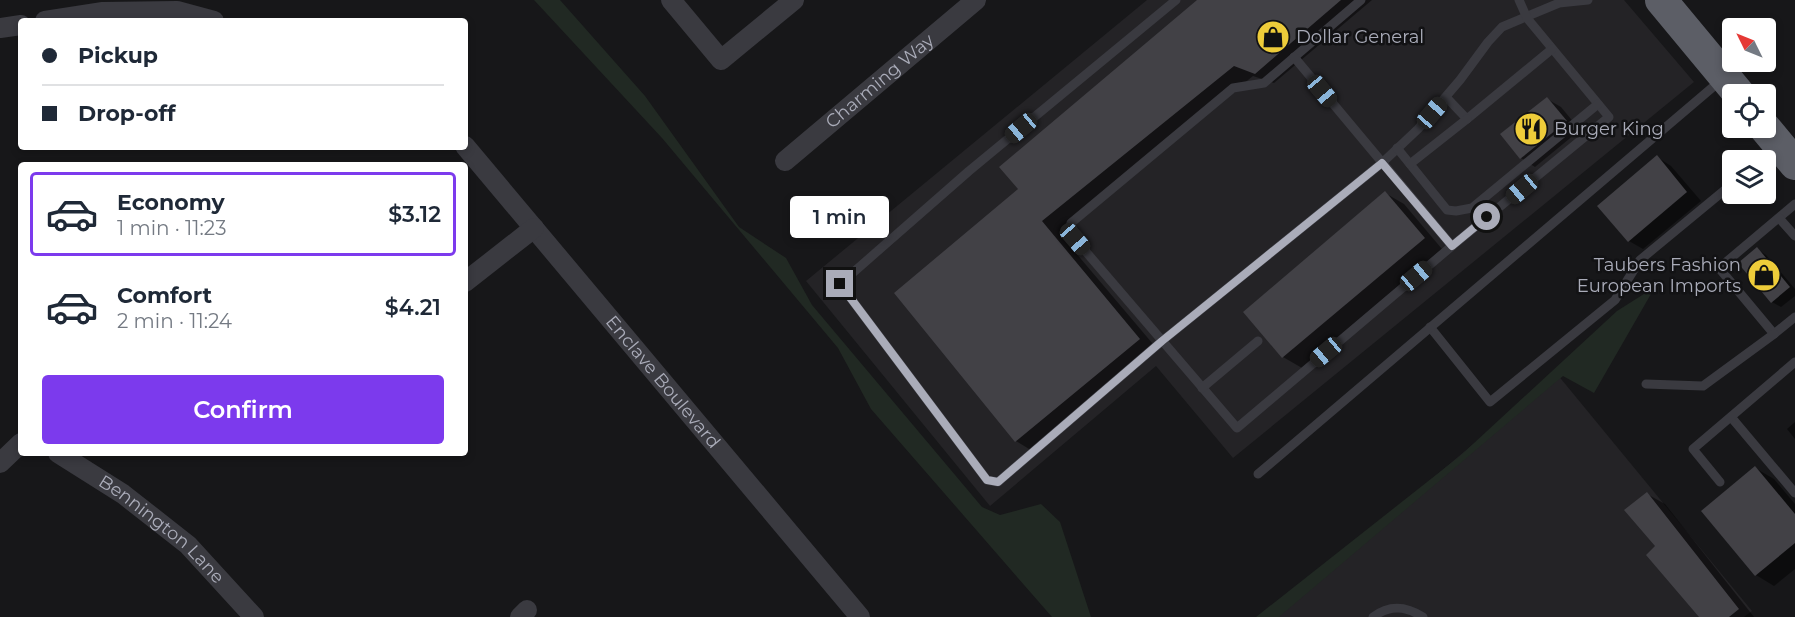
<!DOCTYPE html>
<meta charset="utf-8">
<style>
:root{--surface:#fff;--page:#f2f2f3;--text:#1f2937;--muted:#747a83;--line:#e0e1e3;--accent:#7c3aed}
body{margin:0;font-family:Montserrat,sans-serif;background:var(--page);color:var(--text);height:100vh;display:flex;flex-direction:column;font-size:22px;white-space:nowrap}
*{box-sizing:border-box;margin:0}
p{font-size:20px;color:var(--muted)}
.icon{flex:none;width:33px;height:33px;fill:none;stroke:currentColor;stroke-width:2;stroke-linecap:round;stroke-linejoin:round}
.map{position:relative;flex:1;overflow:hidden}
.drawer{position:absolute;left:18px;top:162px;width:450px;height:294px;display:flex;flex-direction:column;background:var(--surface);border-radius:6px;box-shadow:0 3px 9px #0003}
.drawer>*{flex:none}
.banner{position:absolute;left:18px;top:18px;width:450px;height:132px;border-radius:6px;box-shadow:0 3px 9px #0003;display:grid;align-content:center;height:132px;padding:0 24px;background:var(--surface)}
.needle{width:39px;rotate:313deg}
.controls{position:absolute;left:1722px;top:18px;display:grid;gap:12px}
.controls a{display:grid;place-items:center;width:54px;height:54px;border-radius:6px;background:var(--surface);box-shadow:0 3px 9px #0003;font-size:30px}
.end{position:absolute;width:27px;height:27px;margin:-14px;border:8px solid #aaacb9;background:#111;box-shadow:0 0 0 3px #111}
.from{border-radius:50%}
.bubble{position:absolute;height:42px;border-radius:6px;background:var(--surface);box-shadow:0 3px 9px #0003;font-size:20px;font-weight:600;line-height:42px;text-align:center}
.car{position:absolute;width:18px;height:36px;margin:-18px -9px;border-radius:8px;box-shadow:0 0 4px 2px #0007;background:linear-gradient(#222 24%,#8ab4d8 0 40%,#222 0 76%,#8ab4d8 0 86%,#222 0)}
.banner b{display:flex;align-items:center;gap:21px;height:57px;font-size:22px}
.banner b+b{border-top:2px solid var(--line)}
.banner i{width:15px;height:15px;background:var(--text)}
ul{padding:10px 0 0;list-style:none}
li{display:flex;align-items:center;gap:18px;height:84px;margin:0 12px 9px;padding:0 12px;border:3px solid transparent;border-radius:6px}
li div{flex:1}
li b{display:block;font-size:22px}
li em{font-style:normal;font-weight:600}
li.on{border-color:var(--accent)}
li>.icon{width:54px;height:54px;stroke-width:1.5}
.primary-button{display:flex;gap:12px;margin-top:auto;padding:12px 24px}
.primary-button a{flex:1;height:69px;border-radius:6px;background:var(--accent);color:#fff;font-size:24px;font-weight:600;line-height:69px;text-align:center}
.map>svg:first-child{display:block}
</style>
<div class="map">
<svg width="1795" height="617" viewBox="0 0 1795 617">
<rect width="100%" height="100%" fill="#171719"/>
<g fill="#242326">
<path d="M1147,0H1624L1694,82L1233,458L1156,366L990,506L806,281Z"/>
<path d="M1557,374L1752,611L1744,617H1267Z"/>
</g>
<g fill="#212923">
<path d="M534,0H560L645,96L739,227L786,258L812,305L982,507L1000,515L1041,504L1060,522L1091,617H1052L871,409L838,348L662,138Z"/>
<path d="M1655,287L1594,393L1563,376L1279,617H1256L1460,456L1617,311Z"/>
</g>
<g fill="#0007">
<path d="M1200,0H1372L1274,83L1253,76L1059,233L1158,350L1034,452L1016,441L1020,190Z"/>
<path d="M1547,99L1561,107L1580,130L1535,167L1521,158L1502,135Z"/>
<path d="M1657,157L1671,166L1701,201L1643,249L1629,241Z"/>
<path d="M1385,193L1404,204L1442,249L1302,368L1283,357L1245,312Z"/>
<path d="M1757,249L1766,255L1795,289V296L1781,307L1772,302Z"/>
<path d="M1795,422V439L1787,429Z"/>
<path d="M1755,468L1774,479L1795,504V569L1774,586L1756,575Z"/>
<path d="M1647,494L1665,504L1754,617H1701L1657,547Z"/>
</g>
<g fill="#424146">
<path d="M1197,0H1341L1255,74L1234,66L1042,221L1140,339L1015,442L894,293L1018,189L999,167Z"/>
<path d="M1547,97L1567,121L1520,159L1500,134Z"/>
<path d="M1657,155L1687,192L1628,242L1597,206Z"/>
<path d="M1385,191L1425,238L1282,358L1243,312Z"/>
<path d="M1757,247L1790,287L1771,303L1738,263Z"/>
<path d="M1755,466L1795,514V543L1755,576L1701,511Z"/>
<path d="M1647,492L1739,609L1729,617H1699L1646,555L1655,546L1624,510Z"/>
</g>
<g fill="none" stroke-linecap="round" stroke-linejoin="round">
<g stroke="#3a3a40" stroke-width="9">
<path d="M1176,0L969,171L840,284L987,480L998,482L1162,341L1382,163L1418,129L1460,80L1488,42L1502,27L1559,3L1588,0"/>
<path d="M1361,0L1264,83L1233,88L1071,223L1075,239L1237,428L1452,246L1609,117L1527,18L1519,0"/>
<path d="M1294,57L1452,246"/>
<path d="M1446,97L1467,119L1552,49"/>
<path d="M1397,148L1447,210L1456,211L1472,208L1598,104"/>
<path d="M1760,160L1775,149"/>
<path d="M1410,164L1467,119"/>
<path d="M1795,204L1719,268L1774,334L1795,317"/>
<path d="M1779,218L1795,236"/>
<path d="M1430,327L1490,402L1615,300L1640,260L1732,184"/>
<path d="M1646,384L1703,386L1774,334"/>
<path d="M1202,388L1258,341"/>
<path d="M1731,417L1795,493"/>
<path d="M1258,474L1720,81"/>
<path d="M1720,482L1693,449L1795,362"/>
<path d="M1373,617C1390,604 1406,606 1423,617"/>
</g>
<g stroke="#3a3a40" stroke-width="20">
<path d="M671,0L721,60L794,0"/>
<path d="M45,21L103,12L177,11L214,21"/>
<path d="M0,28L21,25"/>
<path id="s1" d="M465,146L860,617"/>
<path id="s2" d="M785,161L976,0"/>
<path d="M465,282L534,228"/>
<path id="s3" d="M58,453L123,494L188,545L254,617"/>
<path d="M0,463L21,443"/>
<path d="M520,617L527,610"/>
</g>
<g stroke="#5c5e66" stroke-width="32">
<path d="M1661,0L1739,94"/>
<path d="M1765,128L1795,164"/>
</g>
</g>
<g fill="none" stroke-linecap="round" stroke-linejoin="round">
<path stroke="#aaacb9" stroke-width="8" d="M840,284L987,480L998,482L1162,341L1382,163L1452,246L1487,217"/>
</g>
<defs>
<g id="shop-disc" transform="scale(1.725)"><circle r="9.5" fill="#eecc3a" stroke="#121214"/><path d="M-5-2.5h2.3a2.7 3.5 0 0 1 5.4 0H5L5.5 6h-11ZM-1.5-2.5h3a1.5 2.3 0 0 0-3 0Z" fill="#111"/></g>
<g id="restaurant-disc" transform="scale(1.725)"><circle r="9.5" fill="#eecc3a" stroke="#121214"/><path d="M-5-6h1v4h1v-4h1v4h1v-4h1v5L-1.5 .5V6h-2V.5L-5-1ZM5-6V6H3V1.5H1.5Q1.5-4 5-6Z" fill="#111"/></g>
</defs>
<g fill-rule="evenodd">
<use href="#shop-disc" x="1273" y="37"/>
<use href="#restaurant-disc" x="1531" y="129"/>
<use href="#shop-disc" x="1764" y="275"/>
</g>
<g text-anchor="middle" stroke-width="5" stroke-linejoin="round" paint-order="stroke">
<g font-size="18" fill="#aaacb9" stroke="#121214" text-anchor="start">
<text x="1296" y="43">Dollar General</text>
<text x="1554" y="135">Burger King</text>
<text x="1741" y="271" text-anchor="end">Taubers Fashion<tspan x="1741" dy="21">European Imports</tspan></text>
</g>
<g font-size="18" fill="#aaacb9" stroke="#121214">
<text dy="6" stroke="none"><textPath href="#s2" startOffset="124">Charming Way</textPath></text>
<text dy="6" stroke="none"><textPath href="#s1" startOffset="308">Enclave Boulevard</textPath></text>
<text dy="6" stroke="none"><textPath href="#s3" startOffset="129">Bennington Lane</textPath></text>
</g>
</g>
</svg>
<div class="controls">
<a><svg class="needle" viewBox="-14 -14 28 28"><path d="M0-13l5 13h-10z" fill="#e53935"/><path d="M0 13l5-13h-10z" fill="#747a83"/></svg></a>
<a><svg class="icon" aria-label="locate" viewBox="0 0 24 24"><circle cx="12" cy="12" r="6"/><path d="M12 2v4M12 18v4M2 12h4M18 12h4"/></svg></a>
<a><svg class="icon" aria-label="layers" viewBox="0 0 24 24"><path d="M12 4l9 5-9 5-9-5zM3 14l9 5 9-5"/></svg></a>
</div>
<i class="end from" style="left:1487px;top:217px"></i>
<i class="end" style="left:840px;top:284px"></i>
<div class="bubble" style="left:790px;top:196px;width:99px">1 min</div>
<i class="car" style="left:1322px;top:91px;rotate:140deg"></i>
<i class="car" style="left:1432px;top:113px;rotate:41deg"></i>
<i class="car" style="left:1021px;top:128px;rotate:230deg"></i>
<i class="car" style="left:1522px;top:189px;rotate:230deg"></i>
<i class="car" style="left:1075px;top:239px;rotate:139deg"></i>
<i class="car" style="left:1416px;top:276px;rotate:50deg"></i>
<i class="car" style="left:1326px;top:352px;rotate:230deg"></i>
<div class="banner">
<b><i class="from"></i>Pickup</b>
<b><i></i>Drop-off</b>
</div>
<section class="drawer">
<ul>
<li class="on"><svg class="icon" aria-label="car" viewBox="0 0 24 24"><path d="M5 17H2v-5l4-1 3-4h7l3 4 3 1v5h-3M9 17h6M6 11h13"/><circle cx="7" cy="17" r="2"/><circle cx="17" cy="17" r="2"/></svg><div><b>Economy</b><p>1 min · 11:23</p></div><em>$3.12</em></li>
<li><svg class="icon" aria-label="car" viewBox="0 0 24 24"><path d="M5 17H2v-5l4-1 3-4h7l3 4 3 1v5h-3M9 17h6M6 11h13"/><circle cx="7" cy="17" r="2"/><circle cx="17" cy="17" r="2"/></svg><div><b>Comfort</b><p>2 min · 11:24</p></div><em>$4.21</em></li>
</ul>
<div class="primary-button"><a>Confirm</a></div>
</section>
</div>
